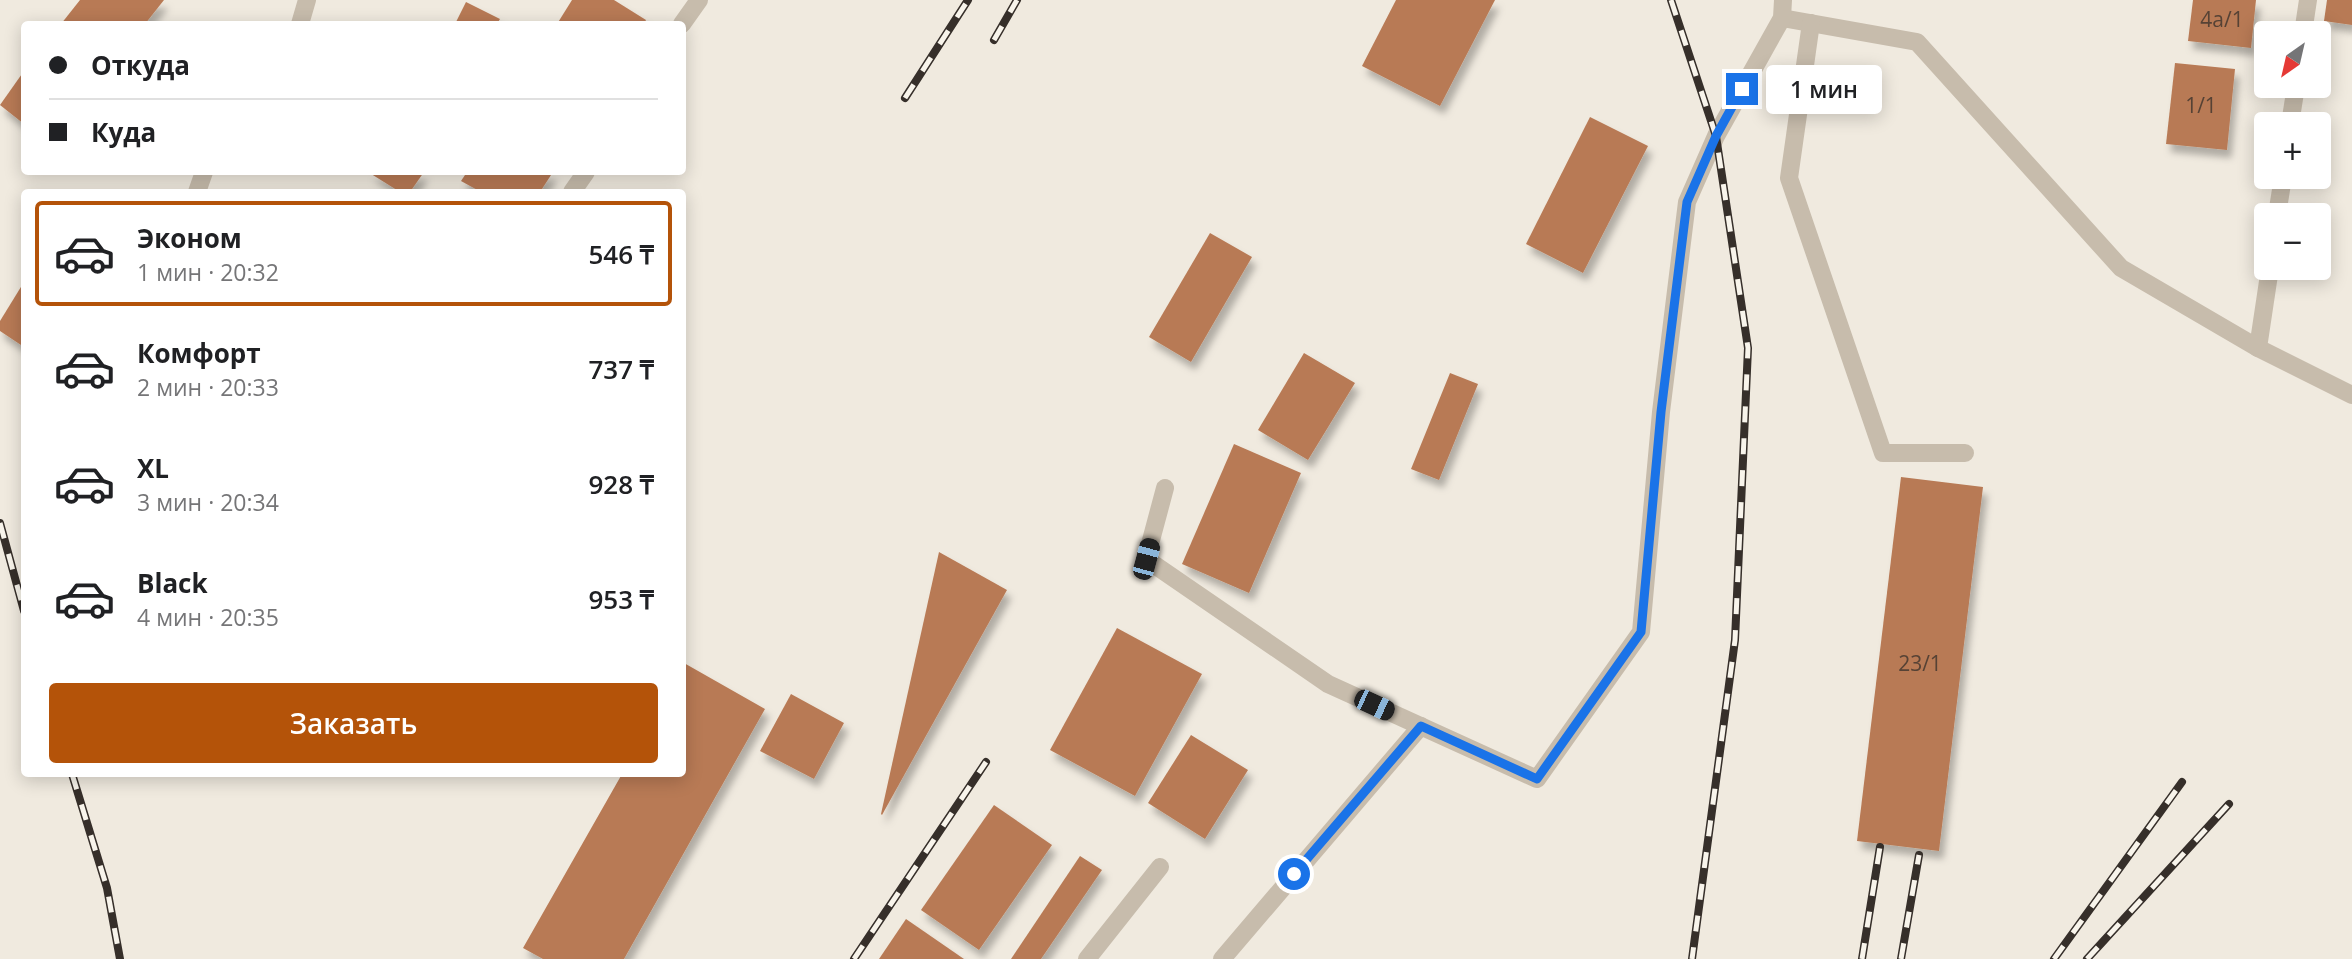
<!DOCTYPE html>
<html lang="ru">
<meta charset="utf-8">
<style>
:root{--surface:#fff;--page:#f2f2f2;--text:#202124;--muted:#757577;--line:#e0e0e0;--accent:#b45309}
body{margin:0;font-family:"Open Sans",sans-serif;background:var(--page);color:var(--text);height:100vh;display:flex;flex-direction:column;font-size:26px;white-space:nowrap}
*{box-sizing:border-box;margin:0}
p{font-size:23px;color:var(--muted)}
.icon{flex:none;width:38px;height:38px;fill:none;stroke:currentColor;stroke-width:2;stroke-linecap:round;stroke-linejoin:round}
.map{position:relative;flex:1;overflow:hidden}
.side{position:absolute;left:21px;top:189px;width:665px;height:588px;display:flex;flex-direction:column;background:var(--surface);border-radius:7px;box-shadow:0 4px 18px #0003}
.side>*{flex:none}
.top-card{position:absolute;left:21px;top:21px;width:665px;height:154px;border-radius:7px;box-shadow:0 4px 18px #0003;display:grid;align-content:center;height:154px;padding:0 28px;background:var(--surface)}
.needle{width:46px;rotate:214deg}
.buttons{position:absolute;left:2254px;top:21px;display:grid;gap:14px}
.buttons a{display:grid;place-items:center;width:77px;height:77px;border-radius:7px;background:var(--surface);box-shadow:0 4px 18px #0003;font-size:35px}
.end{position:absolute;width:32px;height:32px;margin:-16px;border:9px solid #1a73e8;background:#fff;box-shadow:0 0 0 4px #fff}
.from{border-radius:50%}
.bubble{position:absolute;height:49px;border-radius:7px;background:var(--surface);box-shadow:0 4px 18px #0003;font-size:23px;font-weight:600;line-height:49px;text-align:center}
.car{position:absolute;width:21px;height:42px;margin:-21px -10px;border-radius:9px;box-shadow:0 0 5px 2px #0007;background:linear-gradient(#222 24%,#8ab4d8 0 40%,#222 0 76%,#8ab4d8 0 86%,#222 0)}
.top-card b{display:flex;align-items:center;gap:24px;height:66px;font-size:26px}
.top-card b+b{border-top:2px solid var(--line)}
.top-card i{width:18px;height:18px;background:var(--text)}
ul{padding:12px 0 0;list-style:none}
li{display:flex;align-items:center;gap:21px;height:105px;margin:0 14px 10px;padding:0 14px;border:4px solid transparent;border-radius:7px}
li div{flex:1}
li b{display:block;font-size:26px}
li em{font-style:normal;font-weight:600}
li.selected{border-color:var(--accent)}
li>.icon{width:63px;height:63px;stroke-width:1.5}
.primary-button{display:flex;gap:14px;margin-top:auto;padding:14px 28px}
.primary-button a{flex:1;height:80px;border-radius:7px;background:var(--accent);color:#fff;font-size:28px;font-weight:600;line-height:80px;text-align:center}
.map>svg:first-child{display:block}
</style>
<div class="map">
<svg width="2352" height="959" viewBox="0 0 2352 959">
<defs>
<filter id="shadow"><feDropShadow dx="4.5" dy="8" stdDeviation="3.5" flood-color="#0004"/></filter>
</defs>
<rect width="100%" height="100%" fill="#f0eadf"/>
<g fill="#b87a55" filter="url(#shadow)">
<path d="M80,0H164L145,24H61Z"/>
<path d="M572,0H614L646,20L644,24H557Z"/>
<path d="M1396,0H1495L1440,106L1362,66Z"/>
<path d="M2193,0H2256L2251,48L2188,41Z"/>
<path d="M2327,0H2352V25L2324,21Z"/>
<path d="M466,2L500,19L497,24H455Z"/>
<path d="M2175,63L2235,69L2227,150L2166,144Z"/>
<path d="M24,71V124L0,105Z"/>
<path d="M1590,117L1648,146L1583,273L1526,244Z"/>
<path d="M368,172H424L410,192H400Z"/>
<path d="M467,172H553L540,192H481L461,181Z"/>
<path d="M1210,233L1252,257L1191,362L1149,337Z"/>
<path d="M24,282V347L0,331V321Z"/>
<path d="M1304,353L1355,383L1308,460L1258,430Z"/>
<path d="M1450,373L1478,384L1439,480L1411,469Z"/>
<path d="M1234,444L1301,473L1249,593L1182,564Z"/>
<path d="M1901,477L1983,487L1939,851L1857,841Z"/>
<path d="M939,552L1007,590L882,815L881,814Z"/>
<path d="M1117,628L1202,674L1135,796L1050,750Z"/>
<path d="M684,663L765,709L624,959H543L523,948L622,774H682Z"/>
<path d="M791,694L844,723L814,779L760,751Z"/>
<path d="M1191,735L1248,770L1205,839L1148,803Z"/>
<path d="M994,805L1052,845L979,950L921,910Z"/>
<path d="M1080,856L1102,870L1041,959H1011Z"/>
<path d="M906,919L964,959H879Z"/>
</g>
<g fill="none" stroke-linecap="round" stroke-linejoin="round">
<g stroke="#c7bcac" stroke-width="18">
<path d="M1782,18L1917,42L2121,268L2258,348"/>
<path d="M1811,23L1789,178L1883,453H1965"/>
<path d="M300,24L307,0"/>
<path d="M682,24L699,0"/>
<path d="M197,192L204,172"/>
<path d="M572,192L586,172"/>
</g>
<g stroke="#c7bcac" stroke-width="18">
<path d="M2303,33L2308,0"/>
<path d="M2290,124L2296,86"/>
<path d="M2277,215L2283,177"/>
<path d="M2270,268L2258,348L2352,395"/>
<path d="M1165,488L1146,559L1328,684L1537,779L1641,632L1661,412L1687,202L1716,136L1782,18L1783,0"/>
<path d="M1087,959L1160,867"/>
<path d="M1222,959L1421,726"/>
</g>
<g stroke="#362f2a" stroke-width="8">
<g id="rail">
<path d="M1671,0L1716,136L1748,348L1735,640L1692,959"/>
<path d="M994,40L1017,0"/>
<path d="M905,98L968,0"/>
<path d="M0,523L24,611"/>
<path d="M72,774L107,888L120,959"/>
<path d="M854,959L986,762"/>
<path d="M1862,959L1880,847"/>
<path d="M1901,959L1919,855"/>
<path d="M2054,959L2182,782"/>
<path d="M2087,959L2229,804"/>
</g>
</g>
<use href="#rail" stroke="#f8f4eb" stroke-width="5" stroke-dasharray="16" stroke-linecap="butt"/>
</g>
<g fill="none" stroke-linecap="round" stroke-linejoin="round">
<path stroke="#1a73e8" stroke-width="9" d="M1294,874L1421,726L1537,779L1641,632L1661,412L1687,202L1716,136L1742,89"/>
</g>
<g text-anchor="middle" stroke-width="5" stroke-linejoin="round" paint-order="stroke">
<g font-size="21" fill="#564235">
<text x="2222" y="27">4а/1</text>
<text x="2201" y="113">1/1</text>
<text x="1920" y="671">23/1</text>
</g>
</g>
</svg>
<div class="buttons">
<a><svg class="needle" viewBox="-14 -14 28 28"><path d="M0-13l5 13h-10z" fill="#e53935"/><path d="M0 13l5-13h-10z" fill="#757577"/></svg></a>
<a>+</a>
<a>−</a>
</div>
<i class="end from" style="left:1294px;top:874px"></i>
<i class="end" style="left:1742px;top:89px"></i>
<div class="bubble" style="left:1766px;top:65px;width:116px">1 мин</div>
<i class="car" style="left:1146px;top:559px;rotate:15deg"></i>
<i class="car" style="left:1374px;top:705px;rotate:115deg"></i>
<div class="top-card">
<b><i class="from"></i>Откуда</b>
<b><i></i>Куда</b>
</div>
<section class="side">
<ul>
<li class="selected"><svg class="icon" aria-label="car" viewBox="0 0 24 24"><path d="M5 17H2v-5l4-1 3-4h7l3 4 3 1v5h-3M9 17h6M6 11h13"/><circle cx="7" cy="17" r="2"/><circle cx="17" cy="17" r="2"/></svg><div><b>Эконом</b><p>1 мин · 20:32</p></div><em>546 ₸</em></li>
<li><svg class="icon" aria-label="car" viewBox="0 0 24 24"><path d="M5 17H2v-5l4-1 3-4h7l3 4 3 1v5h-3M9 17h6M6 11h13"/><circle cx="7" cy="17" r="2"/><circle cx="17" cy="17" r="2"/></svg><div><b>Комфорт</b><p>2 мин · 20:33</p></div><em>737 ₸</em></li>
<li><svg class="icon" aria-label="car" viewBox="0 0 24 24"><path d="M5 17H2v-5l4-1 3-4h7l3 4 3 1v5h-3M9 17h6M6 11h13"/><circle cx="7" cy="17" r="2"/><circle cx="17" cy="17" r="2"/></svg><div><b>XL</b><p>3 мин · 20:34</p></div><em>928 ₸</em></li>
<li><svg class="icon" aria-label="car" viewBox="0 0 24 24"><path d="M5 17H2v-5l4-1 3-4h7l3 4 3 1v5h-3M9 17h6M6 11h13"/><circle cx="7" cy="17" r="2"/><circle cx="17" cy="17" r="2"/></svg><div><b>Black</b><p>4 мин · 20:35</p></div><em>953 ₸</em></li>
</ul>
<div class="primary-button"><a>Заказать</a></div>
</section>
</div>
